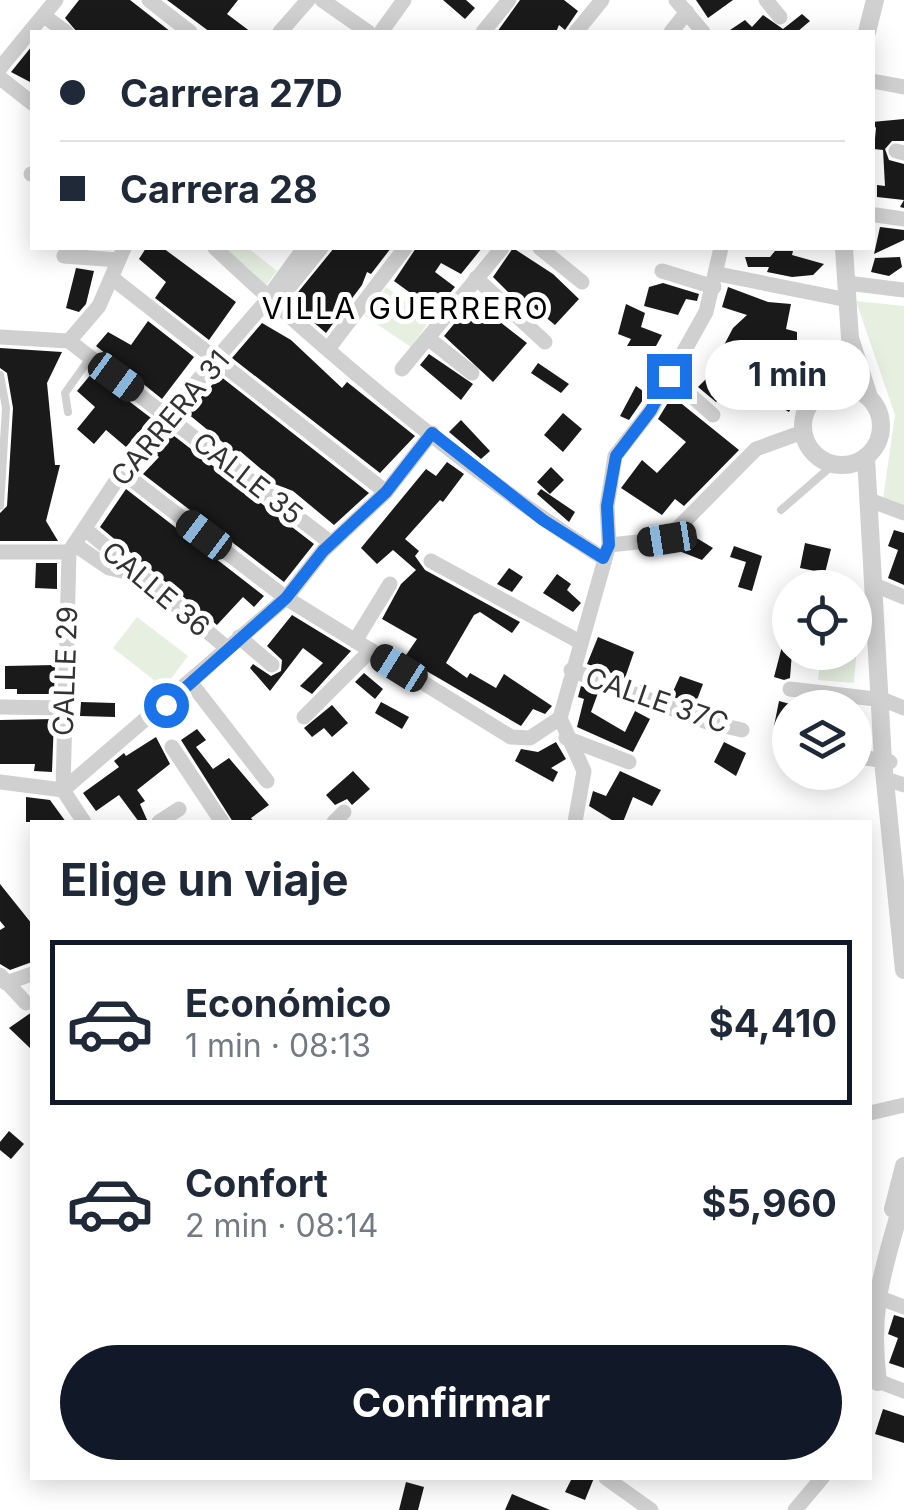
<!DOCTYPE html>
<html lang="es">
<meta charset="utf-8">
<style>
:root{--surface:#fff;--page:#f6f6f7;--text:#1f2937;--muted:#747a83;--line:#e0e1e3;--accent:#111827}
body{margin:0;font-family:Inter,sans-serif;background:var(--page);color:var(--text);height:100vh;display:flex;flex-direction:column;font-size:38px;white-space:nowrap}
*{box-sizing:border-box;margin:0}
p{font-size:32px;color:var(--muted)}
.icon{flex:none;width:55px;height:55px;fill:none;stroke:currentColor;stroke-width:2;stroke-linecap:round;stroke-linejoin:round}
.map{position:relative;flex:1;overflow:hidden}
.drawer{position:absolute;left:30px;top:820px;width:842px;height:660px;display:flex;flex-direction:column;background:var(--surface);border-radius:0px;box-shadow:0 5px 25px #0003}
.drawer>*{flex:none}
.top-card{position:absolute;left:30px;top:30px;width:845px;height:220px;border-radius:0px;box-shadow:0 5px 25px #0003;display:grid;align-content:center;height:220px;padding:0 30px;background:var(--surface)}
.controls{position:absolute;left:772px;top:570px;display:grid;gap:20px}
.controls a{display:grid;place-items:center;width:100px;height:100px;border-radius:50%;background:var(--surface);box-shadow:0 5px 25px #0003;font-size:50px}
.end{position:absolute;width:45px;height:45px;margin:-22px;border:12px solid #1a73e8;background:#fff;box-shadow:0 0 0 5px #fff}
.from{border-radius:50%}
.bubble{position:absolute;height:70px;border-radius:35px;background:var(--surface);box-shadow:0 5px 25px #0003;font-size:32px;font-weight:700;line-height:70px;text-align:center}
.car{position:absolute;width:30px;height:60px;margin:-30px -15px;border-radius:12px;box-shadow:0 0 8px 2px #0007;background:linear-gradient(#222 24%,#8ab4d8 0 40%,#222 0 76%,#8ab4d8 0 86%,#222 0)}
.top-card b{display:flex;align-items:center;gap:35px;height:95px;font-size:38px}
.top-card b+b{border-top:2px solid var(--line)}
.top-card i{width:25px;height:25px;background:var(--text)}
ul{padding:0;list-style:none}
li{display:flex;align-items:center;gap:30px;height:165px;margin:0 20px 15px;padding:0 10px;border:5px solid transparent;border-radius:0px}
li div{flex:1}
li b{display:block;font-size:38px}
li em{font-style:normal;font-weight:700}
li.current{border-color:var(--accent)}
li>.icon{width:90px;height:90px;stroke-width:1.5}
h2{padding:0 30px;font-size:45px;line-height:120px}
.primary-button{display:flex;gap:20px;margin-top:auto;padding:20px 30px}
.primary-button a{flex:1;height:115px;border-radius:60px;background:var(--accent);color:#fff;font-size:40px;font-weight:700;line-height:115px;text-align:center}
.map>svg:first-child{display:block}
</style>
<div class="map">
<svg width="904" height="1510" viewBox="0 0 904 1510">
<rect width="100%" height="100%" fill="#fff"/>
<g fill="#e7efe1">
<path d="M222,248H248L277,271L264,288Z"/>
<path d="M386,287L430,320L411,347L365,316Z"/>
<path d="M856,301L904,306V506L883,499L895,415Z"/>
<path d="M137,617L188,656L164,688L113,648Z"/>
<path d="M855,621H859L854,683L818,680L821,653L855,652Z"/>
</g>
<g fill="#1a1a1a">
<path d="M79,0H130L171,32H77L65,18Z"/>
<path d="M167,0H238L227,14L251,32H210Z"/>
<path d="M443,0H466L475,8L465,19Z"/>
<path d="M520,0H564L578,11L565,30L559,25L556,32H497Z"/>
<path d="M696,0H733L708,18Z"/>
<path d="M802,14L810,21L797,32H727L745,20L752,27L763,15L783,29Z"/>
<path d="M32,46V83L11,72Z"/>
<path d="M904,119V141H892L885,149L889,160L904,164V208L900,207L904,200L877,197V185L885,186L883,150L874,149L876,128L872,122Z"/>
<path d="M880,227L904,230V240L874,254Z"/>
<path d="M146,248H163L236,302L209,340L155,298L166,282L139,259Z"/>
<path d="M334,248H391L371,274L367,272L362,285L326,333L290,302Z"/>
<path d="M416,248H482L461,274L441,263L435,272L455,287L435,311L394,281Z"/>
<path d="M513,248L553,274L579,299L555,325L526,301L516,300L493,277Z"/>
<path d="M775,251H793L792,255L824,264L813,275L792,277L767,272L769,267H748L745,257H770Z"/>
<path d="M900,257L902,267L889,276L871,272L875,258Z"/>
<path d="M76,268L94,271L86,304L79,312L66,308Z"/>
<path d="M663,283L699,294L697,301L686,299L678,315L644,306L649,287Z"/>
<path d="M728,287L768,302L791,304L786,329L797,332V342L787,361L802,372L786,396L795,401L789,412L738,383L716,402L698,387L716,369L712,368L733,328L747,315L722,307Z"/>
<path d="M473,301L527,343L493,382L444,336Z"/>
<path d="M626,304L645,313L641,327L662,335L656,346H627L631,339L618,334Z"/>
<path d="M148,321L194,357L162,399L96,346L108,332L131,345Z"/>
<path d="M262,323L291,340L342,388L347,382L415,436L380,473L232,358Z"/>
<path d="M0,348L62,352L47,383L55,465H60L46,521L58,541H0V513L7,506L13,408L7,373L0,368Z"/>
<path d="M429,354L473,384L461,400L420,365Z"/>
<path d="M538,363L569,384L561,393L531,373Z"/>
<path d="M92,373L151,418L126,447L106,430L94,444L77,429L95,407L77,391Z"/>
<path d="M220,376L369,493L334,525L293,491L272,483L274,480L240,451L237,454L187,413Z"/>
<path d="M636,386L647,394L629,420L620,416Z"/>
<path d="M672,396L739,450L684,506L675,499L662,515L621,488L642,460L657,473L686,442L658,419Z"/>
<path d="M563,413L582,429L563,452L544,435Z"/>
<path d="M461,420L490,451L481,459L449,432Z"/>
<path d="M169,432L314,544L284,582L143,474L159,457L153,452Z"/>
<path d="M447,462L464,474L443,502L440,500L405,539L419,551L415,556L425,570L520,622L512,633L480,612L474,615L446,663L467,678L470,673L496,688L504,674L552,706L545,714L533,709L521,726L404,658L417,639L382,619L401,584L416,570L393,550L377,564L361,548L426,469L436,476Z"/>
<path d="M551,467L564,480L550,494L537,482Z"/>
<path d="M126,489L264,596L254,607L243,597L217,625L100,527Z"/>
<path d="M541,489L575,512L569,522L537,494Z"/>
<path d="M894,530L904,533V585L888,578L898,550L888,546Z"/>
<path d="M690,534L713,548L702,560L679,551Z"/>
<path d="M805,543L831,549L825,573L800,568Z"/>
<path d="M734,546L762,556L752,591L738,587L746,562L730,557Z"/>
<path d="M36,563H57V589L35,588Z"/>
<path d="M509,568L523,577L512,592L497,584Z"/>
<path d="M557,574L571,584L567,590L581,603L573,612L543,593Z"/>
<path d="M292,615L351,651L312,694L300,686L323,663L303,648L270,691L250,668L253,664L271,676L281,671L282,660L267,646Z"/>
<path d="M786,631L792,652L790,678L784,680L774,677Z"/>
<path d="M598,637L634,652L625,678L587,664Z"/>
<path d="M55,665L54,694H17V689H5V666Z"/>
<path d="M364,673L383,689L375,699L355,682Z"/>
<path d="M680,676L703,684L695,705L671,696Z"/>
<path d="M581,686L598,693L591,712L625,732L635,711L650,719L633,752L577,727L584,699L578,697Z"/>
<path d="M779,701L790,704V728L774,726Z"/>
<path d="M81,702L115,703V717L80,716Z"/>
<path d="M381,702L409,717L402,729L375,713Z"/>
<path d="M332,705L348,723L332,737L324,728L312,737L304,728Z"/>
<path d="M54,719L52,772L34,771L35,764H0V720Z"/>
<path d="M197,729L206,740L196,747L213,769L229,758L269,805L251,818L254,822H233L181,740Z"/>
<path d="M156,737L170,764L137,790L145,801L140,804L148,822H139L119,795L96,811L83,793L119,767L114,761L124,753L126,756Z"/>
<path d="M556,742L566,759L551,768L558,772L553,782L515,761L521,749L538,752Z"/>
<path d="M724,742L746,753L736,776L714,762Z"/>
<path d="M353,771L370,789L352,805L347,799L335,805L326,795Z"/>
<path d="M620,771L661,790L652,806L633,797L623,822H615L589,806L593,791L606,796Z"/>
<path d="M26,797L50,800L66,822H26Z"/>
<path d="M0,884L32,924V962L10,970L0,964V930L5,927L0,921Z"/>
<path d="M32,1012V1050L9,1028Z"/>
<path d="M9,1131L24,1144L11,1159L0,1150V1142Z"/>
<path d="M894,1315L904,1318V1368L889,1363L898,1338L888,1334Z"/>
<path d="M883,1409L904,1416V1443L875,1434Z"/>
<path d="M572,1478H594L585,1500L565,1492Z"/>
<path d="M406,1482L424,1487L418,1510H399Z"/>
<path d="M512,1494L550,1510H505Z"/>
</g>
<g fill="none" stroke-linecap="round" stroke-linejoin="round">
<g stroke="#d0d0d0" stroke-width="8">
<path d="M0,375L6,408L0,506"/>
<path d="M68,412L65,393L90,358"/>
<path d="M781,510L834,464"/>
</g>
<g stroke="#d0d0d0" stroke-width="15">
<path d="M149,0L190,32"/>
<path d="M322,0L368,32"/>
<path d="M676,0L703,32"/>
<path d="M766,0L780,17"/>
<path d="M44,16L66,32"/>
<path d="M280,32L308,0"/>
<path d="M381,32L404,0"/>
<path d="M483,32L509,0"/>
<path d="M576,32L602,0"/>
<path d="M671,32L687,12"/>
<path d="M0,68L56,0"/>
<path d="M0,78L32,103"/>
<path d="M872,81L904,87"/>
<path d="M896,151L904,153"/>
<path d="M31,174H32"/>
<path d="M876,215L904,219"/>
<path d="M215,248C335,361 464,469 603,558"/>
<path d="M540,248L582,282"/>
<path d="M64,256L118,260"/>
<path d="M662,271L714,287"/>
<path d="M718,274L848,300"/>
<path d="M112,278L386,492"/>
<path d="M476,278L545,342"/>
<path d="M847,283L904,290"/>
<path d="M270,295L304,248"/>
<path d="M0,337L69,341"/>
<path d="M429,339L472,373"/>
<path d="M69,341L331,543"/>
<path d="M69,341L99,306L124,248"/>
<path d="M328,349L405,248"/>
<path d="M402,369L502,248"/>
<path d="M669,376L713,415"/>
<path d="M122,472L286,598L511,737L530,738L560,718"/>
<path d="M872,501L904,513"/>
<path d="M85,529L227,648"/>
<path d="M74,544L109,568L135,574"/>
<path d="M609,545L667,539L756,449L803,432"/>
<path d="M0,552H69"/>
<path d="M69,552L122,472L168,415L269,298L291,285L321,248"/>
<path d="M431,561L580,642"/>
<path d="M877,586L904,597"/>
<path d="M239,637L272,665"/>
<path d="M355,641L390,584"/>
<path d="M571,670L707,722L742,730"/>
<path d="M191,683L267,781"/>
<path d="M790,689L884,700L904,708"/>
<path d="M0,707L63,708"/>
<path d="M304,717L371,650"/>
<path d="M566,738L629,762"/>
<path d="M172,747L222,822"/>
<path d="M855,756L890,762"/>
<path d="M892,781L904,785"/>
<path d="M0,782L63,790"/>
<path d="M63,790L286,598L323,551L386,492L432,433"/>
<path d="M63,790L69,552"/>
<path d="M63,790L84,822"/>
<path d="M159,822L179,809"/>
<path d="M334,822L344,812"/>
<path d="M575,822L584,771L560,718L609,545L607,506L615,456L651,410L706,312L721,248"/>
<path d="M0,975L26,1003"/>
<path d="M6,983L32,974"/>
<path d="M870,1113L904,1105"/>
<path d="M875,1296L904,1307"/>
<path d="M870,1378L904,1391"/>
<path d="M606,1478L651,1510"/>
<path d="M795,1510L822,1478"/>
</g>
<g stroke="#d0d0d0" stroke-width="18">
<path d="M867,32L875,0"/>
<path d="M844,248L850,338L869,397"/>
<circle cx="842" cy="426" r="39"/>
<path d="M866,457L883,761L904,970"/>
<path d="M893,1209L904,1166"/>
<path d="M878,1382C868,1307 884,1267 904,1197"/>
</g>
</g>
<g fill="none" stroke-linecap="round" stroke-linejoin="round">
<path stroke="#1a73e8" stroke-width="12" d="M166,705L286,598L323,551L386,492L432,433L543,520L603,558L609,545L607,506L616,456L651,410L669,376"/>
</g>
<g text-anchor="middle" stroke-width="10" stroke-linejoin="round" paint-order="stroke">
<g font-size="28" fill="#333" stroke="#fff">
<text transform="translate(170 418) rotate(-50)" y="10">CARRERA 31</text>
<text transform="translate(248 478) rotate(38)" y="10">CALLE 35</text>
<text transform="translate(156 589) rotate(40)" y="10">CALLE 36</text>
<text transform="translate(65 671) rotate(-88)" y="10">CALLE 29</text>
<text transform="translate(657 700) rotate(19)" y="10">CALLE 37C</text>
</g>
<g font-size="30" letter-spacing="2.5" fill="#000" stroke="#fff">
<text x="406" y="319">VILLA GUERRERO</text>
</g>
</g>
</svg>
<div class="controls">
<a><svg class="icon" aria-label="locate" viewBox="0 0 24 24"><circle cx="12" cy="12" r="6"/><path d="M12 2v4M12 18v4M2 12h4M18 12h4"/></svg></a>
<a><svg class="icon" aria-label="layers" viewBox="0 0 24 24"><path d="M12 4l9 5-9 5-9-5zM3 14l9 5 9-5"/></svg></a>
</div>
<i class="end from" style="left:166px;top:705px"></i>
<i class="end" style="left:669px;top:376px"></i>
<div class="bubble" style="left:705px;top:340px;width:165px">1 min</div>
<i class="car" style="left:116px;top:377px;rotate:126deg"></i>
<i class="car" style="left:204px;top:535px;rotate:307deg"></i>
<i class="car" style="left:667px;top:539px;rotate:261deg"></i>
<i class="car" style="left:399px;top:668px;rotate:302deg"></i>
<div class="top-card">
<b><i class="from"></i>Carrera 27D</b>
<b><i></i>Carrera 28</b>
</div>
<section class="drawer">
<h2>Elige un viaje</h2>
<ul>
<li class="current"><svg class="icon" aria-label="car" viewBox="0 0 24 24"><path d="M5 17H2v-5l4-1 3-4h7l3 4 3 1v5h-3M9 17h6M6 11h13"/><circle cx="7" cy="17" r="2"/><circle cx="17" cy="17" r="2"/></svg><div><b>Económico</b><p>1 min · 08:13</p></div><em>$4,410</em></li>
<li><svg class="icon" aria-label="car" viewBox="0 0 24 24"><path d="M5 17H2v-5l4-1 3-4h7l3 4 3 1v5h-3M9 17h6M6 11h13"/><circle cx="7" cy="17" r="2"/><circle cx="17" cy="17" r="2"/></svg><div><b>Confort</b><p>2 min · 08:14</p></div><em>$5,960</em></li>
</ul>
<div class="primary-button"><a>Confirmar</a></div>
</section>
</div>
